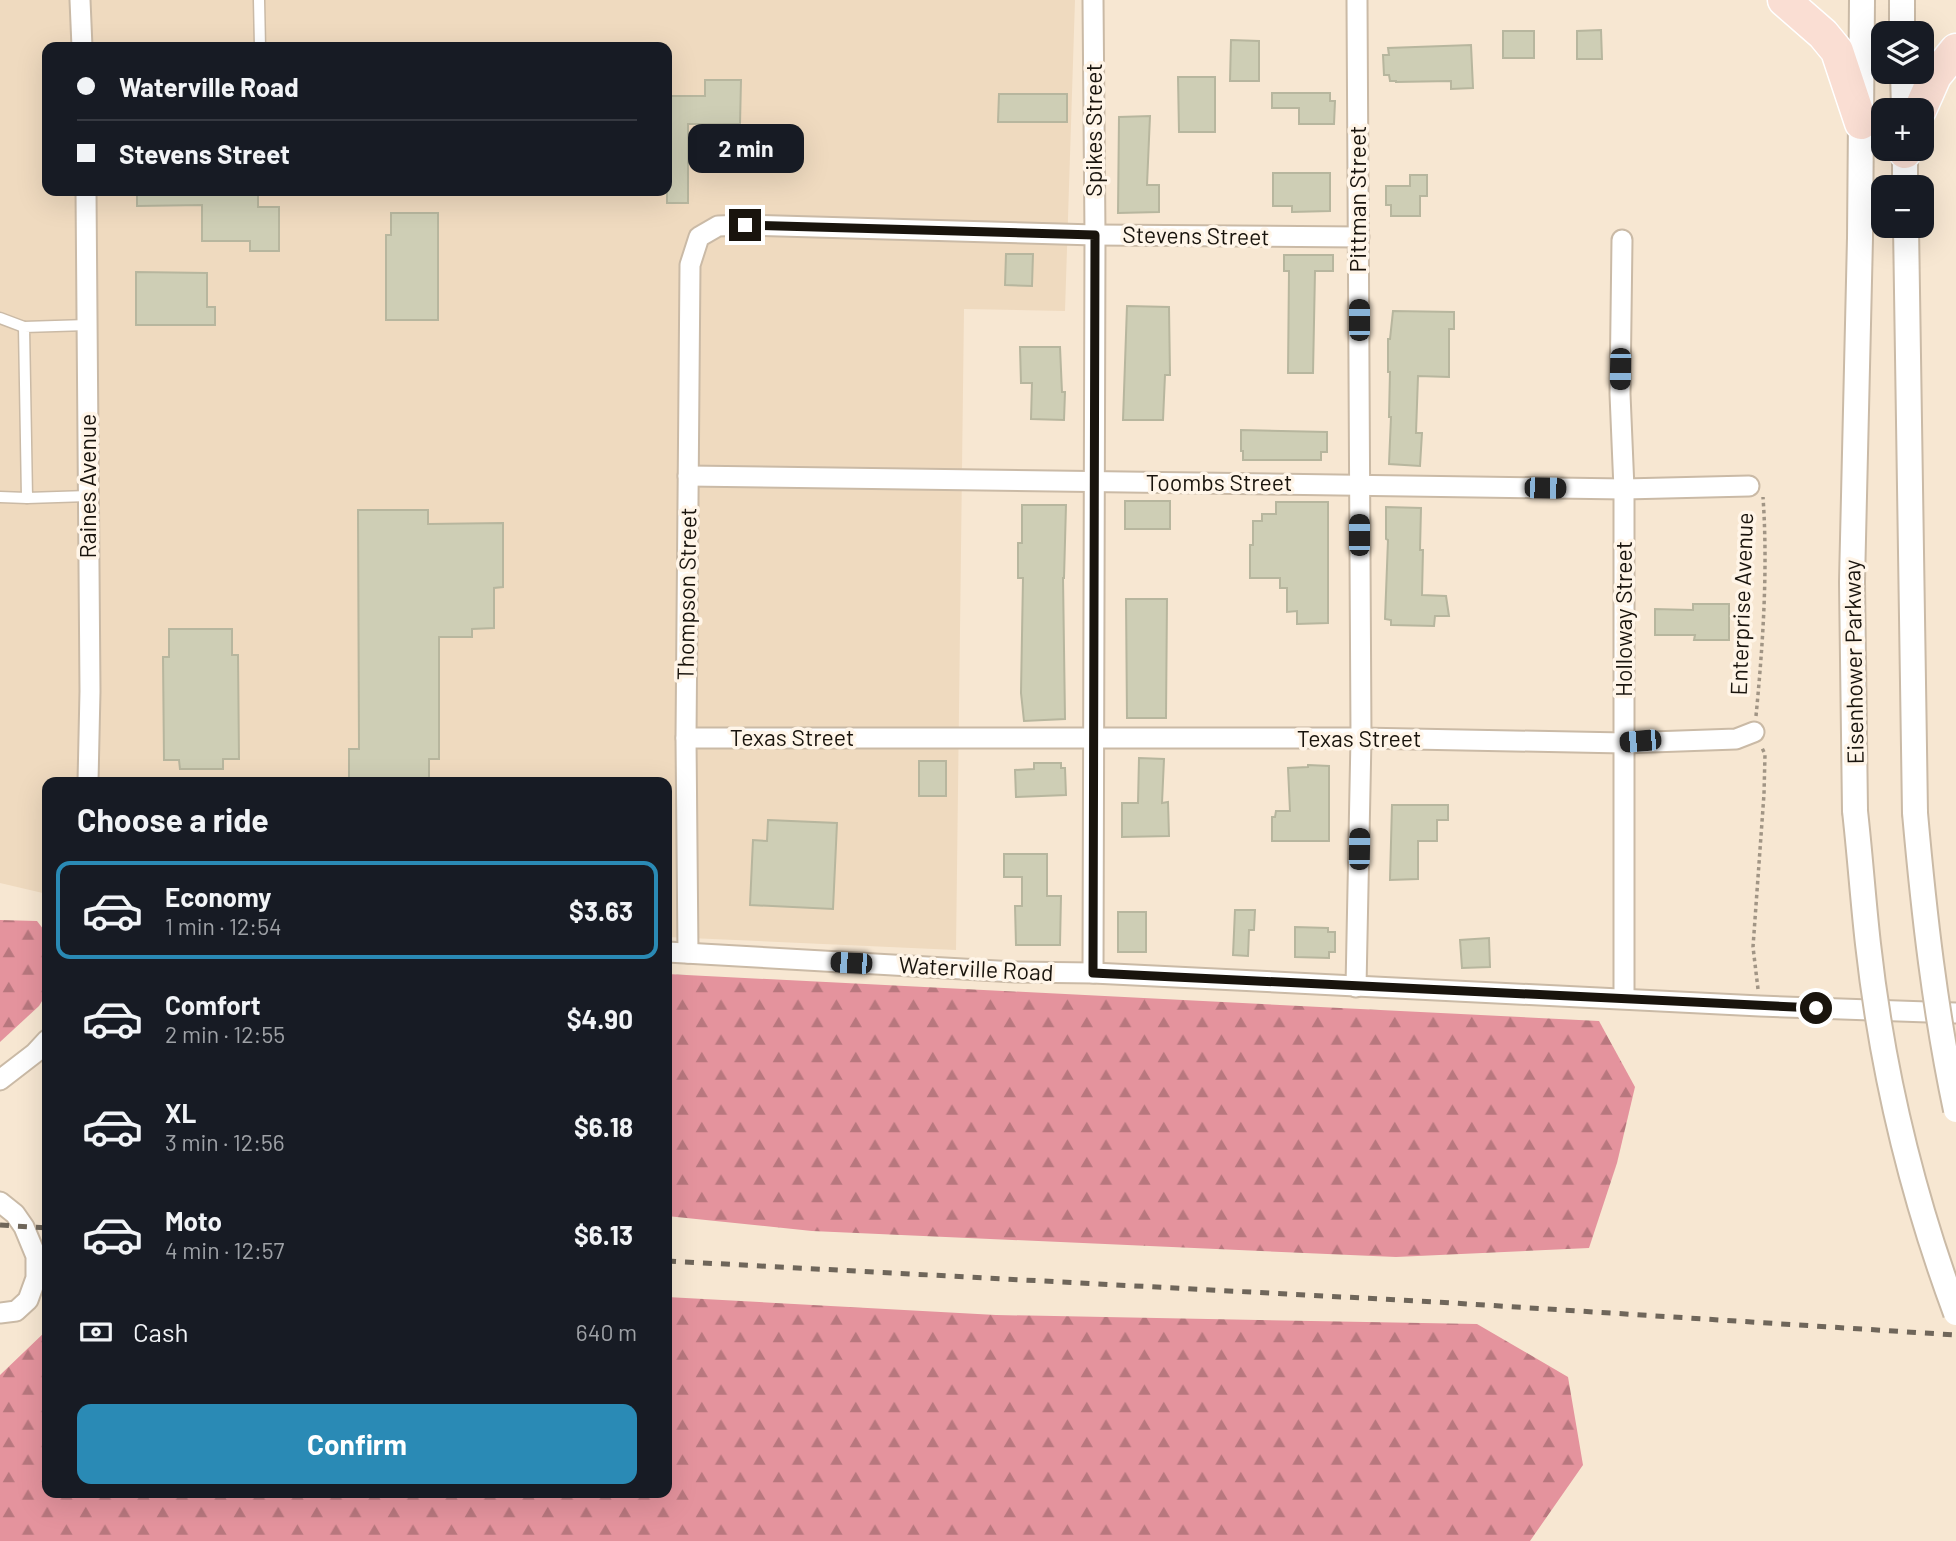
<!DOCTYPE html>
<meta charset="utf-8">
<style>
:root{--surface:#171b24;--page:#20242c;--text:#f1f3f6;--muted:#9ea1a6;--line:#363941;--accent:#2a8ab5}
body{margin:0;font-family:Barlow,sans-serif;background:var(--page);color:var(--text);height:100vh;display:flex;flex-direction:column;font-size:26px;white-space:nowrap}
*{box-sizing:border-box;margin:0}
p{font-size:23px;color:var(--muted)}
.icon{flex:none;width:38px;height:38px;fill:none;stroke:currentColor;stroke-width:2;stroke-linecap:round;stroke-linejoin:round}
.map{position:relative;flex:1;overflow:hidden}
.panel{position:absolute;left:42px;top:777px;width:630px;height:721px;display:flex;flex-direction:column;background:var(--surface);border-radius:14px;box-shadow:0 7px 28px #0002}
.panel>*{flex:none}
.hud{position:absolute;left:42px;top:42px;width:630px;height:154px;border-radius:14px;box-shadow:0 7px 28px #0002;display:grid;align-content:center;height:154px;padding:0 35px;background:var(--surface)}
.controls{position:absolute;left:1871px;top:21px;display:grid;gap:14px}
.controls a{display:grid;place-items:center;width:63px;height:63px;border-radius:14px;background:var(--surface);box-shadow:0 7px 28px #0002;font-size:35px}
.end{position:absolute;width:32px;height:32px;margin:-16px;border:9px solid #19140d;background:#fff;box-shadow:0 0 0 4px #fff}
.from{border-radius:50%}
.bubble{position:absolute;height:49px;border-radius:14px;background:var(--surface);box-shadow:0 7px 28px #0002;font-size:23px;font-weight:700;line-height:49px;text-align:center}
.car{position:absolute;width:21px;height:42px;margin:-21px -10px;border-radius:9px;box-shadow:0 0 5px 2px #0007;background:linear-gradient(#222 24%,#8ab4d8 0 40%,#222 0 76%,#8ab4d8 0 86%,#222 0)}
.hud b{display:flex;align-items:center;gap:24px;height:66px;font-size:26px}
.hud b+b{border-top:2px solid var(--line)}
.hud i{width:18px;height:18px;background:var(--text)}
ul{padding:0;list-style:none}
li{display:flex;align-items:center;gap:21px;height:98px;margin:0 14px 10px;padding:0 21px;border:4px solid transparent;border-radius:14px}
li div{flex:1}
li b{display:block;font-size:26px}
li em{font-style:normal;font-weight:700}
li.active{border-color:var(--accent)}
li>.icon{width:63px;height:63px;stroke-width:1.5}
h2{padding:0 35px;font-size:32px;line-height:84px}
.pay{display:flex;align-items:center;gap:18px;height:77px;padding:0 35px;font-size:26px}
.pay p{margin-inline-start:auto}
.button{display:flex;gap:14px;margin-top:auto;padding:14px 35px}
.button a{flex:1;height:80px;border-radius:14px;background:var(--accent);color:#fff;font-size:28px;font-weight:700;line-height:80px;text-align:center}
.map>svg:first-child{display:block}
</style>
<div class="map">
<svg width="1956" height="1541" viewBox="0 0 1956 1541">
<defs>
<pattern id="forest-firs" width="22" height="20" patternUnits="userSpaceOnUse" patternTransform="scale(1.75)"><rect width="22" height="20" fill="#e4939d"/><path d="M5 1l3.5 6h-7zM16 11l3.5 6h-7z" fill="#b8777e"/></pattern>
</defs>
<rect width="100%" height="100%" fill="#f7e7d2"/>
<path fill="#efdabf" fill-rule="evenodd" d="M0,0H1075L1065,311L964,309L956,950L667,937V782H47V894L0,883ZM47,47H667V191H47Z"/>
<g fill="url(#forest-firs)">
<path d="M0,920L37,921L47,934V993L39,1006L0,1042Z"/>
<path d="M667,974L1599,1021L1635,1087L1617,1163L1589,1248L1396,1257L812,1231L667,1216Z"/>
<path d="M667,1297L996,1315L1477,1324L1568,1377L1583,1465L1530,1541H0V1375L47,1330V1493H667Z"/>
</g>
<g fill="#ceceb5" stroke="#b7b69e" stroke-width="2">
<path d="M1601,30L1602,59H1577V31Z"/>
<rect x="1503" y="31" width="31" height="27"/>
<path d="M1231,40L1259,41V81H1230Z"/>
<path d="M1471,45L1473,88L1451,89V81L1396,82V81H1390L1389,75H1384L1383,55H1389L1388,48Z"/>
<path d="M1178,77H1215V132H1179Z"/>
<path d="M705,80H741L740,124H688V203H667V96H705Z"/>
<path d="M1272,93H1330V101H1335L1334,124H1299V108H1272Z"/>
<path d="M999,94H1067V122H998Z"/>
<path d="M1150,116L1147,185H1159V212L1118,213L1119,117Z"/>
<path d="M1273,173H1330V211L1292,212V206H1273Z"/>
<path d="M1410,175H1427V196H1420V216H1391V205H1386V186H1410Z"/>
<path d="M137,191H258V207H279V251H250V241H202V205L137,206Z"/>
<path d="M391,213H438V320H386V235H391Z"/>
<path d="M1006,254H1033L1032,286L1005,285Z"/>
<path d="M1284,255H1333V271H1315L1313,373H1288L1289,271H1284Z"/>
<path d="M136,272L207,273V307H215V325H136Z"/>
<path d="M1127,306L1169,307L1170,375H1165L1163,420H1123Z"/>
<path d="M1393,311L1454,312V329H1449V377L1418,376L1416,433H1422L1420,466L1389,464L1391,417H1389L1390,372H1388V339H1390Z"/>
<path d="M1020,347H1060L1062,392H1065L1064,420L1031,419L1032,383H1021Z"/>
<path d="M1241,430L1327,432V452H1321V460H1243V451H1241Z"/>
<rect x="1125" y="501" width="45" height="28"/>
<path d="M1276,502H1328V623L1297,624V611L1287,612V588H1280V578H1250V545H1253V521H1262V514H1276Z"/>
<path d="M1022,505H1066L1064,578H1063L1065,719L1024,721L1021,693L1023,578H1018V543H1022Z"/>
<path d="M1386,507L1421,508L1420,550H1423L1422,595L1446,596L1449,616H1435L1434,626L1391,625V620L1385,619L1388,540L1386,539Z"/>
<path d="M358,510H428V524L503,523V587L494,588V628L472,629V637H439V759H429V782H349V749H359Z"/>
<path d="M1126,599H1167L1166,718H1127Z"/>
<path d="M1693,604H1729V640H1694L1695,635H1655V609L1693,610Z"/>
<path d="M169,629H232V655H238L239,759H223V769H180L179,760H164L163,657H169Z"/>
<path d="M1139,758L1164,759L1162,803L1168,802L1169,836L1122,837V803H1138Z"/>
<rect x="919" y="761" width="27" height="35"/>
<path d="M1034,763H1061V768H1065L1066,795L1016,797L1015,770L1034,769Z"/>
<path d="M1308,765L1329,766V841H1272V817H1275L1276,811H1290L1288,768L1308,767Z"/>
<path d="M1392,805H1448V820H1437V841H1418V879L1390,880Z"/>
<path d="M768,820L837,823L833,909L750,905L753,840L767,841Z"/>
<path d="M1004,854H1047V896H1061L1060,945H1016L1015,906H1022V877H1004Z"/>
<path d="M1235,910H1255L1254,930H1249L1248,956L1233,955Z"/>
<rect x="1118" y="912" width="28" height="40"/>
<path d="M1295,927L1328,928V932H1335V952H1329V958L1295,957Z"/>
<path d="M1489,938L1490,967L1462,968L1460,940Z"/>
</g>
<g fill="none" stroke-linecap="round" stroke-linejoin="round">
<g stroke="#cabaa6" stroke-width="13">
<g id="service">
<path d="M259,0L260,47"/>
<path d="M0,318L24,327"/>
<path d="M87,325L24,327L27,498L88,496"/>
<path d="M0,497L27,498"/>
</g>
</g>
<g stroke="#cabaa6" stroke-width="23">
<g id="minor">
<path d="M80,0L82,47"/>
<path d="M86,191L90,691L88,782"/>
<path d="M1622,240L1620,394L1624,489V998"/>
<path d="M688,476L1624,489L1749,486"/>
<path d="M686,738H1361L1624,743L1736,739L1754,732"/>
<path d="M667,952L1015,972L1093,973L1760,1006L1956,1013"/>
<path d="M688,953L686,738L690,265L699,237L718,226L745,225L1095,235L1359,237"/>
<path d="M1093,973L1095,235L1093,0"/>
<path d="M1356,987L1361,738L1357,0"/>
<path d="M0,1080L35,1053L47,1040"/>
<path d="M0,1202L15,1214L24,1227L36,1256V1278L28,1300L16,1311L0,1313"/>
</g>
</g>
<g stroke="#cabaa6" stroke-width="28">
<g id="tertiary">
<path d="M1902,0V33"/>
<path d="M1903,72L1904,110"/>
<path d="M1905,149V187"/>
<path d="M1906,226L1915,813"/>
<path d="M1855,811L1852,582L1860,238L1862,0"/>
</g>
</g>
<g stroke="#fff" stroke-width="35">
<g id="primary">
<path d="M1784,0L1823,34L1837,51L1861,123"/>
<path d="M1920,110L1935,76L1956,50"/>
<path d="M1905,152L1906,149"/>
</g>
</g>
<g stroke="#a19585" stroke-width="3.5" stroke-dasharray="3.5 3.5" stroke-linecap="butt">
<path d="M1756,716C1763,644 1768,569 1763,497"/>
<path d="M1758,989L1753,947L1764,794L1765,754L1761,746"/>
</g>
<use href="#service" stroke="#fff" stroke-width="10"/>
<use href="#minor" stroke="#fff" stroke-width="19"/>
<use href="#tertiary" stroke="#fff" stroke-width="24"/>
<use href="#primary" stroke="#faded3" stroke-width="32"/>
<g stroke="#6f665a" stroke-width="5" stroke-dasharray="9 9" stroke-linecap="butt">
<path d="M0,1225L47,1228"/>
<path d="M667,1261L1437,1302L1956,1335"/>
</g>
<g stroke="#cabaa6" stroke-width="28" stroke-linecap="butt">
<g id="tertiary-bridge">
<path d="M1855,811C1860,855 1863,900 1868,944C1882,1069 1912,1195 1956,1313"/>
<path d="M1915,813C1924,914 1935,1011 1956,1110"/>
</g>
</g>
<use href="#tertiary-bridge" stroke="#fff" stroke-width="24"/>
</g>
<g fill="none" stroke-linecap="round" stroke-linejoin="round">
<path stroke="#19140d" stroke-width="9" d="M745,225L1095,235L1093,973L1816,1008"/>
</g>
<g text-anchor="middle" stroke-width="7" stroke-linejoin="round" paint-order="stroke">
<g font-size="23" fill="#19140d" stroke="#fff5e8">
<text transform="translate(1094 130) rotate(-90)" y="8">Spikes Street</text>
<text transform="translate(1358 199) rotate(-90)" y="8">Pittman Street</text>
<text transform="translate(1196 236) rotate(1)" y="8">Stevens Street</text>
<text x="1219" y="491">Toombs Street</text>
<text transform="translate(88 486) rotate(-90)" y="8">Raines Avenue</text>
<text transform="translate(687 594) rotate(-89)" y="8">Thompson Street</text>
<text transform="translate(1742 604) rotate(-88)" y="8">Enterprise Avenue</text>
<text transform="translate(1624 619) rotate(-90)" y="8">Holloway Street</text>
<text transform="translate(1854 662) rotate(-91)" y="8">Eisenhower Parkway</text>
<text x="792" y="746">Texas Street</text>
<text x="1359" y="747">Texas Street</text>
<text transform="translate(976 969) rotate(3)" y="8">Waterville Road</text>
</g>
</g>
</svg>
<div class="controls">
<a><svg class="icon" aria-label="layers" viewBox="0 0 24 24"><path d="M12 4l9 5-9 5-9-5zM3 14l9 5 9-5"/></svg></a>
<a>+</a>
<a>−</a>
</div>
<i class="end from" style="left:1816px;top:1008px"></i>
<i class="end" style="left:745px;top:225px"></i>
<div class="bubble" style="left:688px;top:124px;width:116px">2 min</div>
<i class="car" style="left:1359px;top:320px;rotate:0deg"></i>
<i class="car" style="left:1620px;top:369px;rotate:181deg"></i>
<i class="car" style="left:1545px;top:488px;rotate:91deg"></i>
<i class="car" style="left:1359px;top:535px;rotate:0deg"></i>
<i class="car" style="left:1640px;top:741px;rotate:265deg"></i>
<i class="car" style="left:1359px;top:849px;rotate:1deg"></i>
<i class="car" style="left:851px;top:963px;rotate:273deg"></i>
<div class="hud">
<b><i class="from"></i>Waterville Road</b>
<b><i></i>Stevens Street</b>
</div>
<section class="panel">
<h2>Choose a ride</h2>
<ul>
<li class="active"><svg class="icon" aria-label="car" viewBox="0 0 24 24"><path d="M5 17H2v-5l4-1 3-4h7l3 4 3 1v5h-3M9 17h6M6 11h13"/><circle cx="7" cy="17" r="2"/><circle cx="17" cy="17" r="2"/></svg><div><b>Economy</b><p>1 min · 12:54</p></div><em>$3.63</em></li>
<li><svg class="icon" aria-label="car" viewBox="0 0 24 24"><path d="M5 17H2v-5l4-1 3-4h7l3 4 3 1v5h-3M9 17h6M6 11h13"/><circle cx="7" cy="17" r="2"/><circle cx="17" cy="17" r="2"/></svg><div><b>Comfort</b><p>2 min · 12:55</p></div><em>$4.90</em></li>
<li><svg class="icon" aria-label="car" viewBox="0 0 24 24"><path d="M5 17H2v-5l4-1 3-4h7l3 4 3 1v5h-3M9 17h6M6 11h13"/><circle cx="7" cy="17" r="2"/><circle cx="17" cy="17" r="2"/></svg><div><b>XL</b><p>3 min · 12:56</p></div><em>$6.18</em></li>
<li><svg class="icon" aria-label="car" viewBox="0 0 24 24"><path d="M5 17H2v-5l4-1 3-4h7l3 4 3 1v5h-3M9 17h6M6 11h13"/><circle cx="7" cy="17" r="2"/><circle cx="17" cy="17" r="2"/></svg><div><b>Moto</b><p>4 min · 12:57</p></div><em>$6.13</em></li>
</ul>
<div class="pay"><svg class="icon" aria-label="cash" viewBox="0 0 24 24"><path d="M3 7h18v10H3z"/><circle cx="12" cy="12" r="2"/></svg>Cash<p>640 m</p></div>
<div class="button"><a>Confirm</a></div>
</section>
</div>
